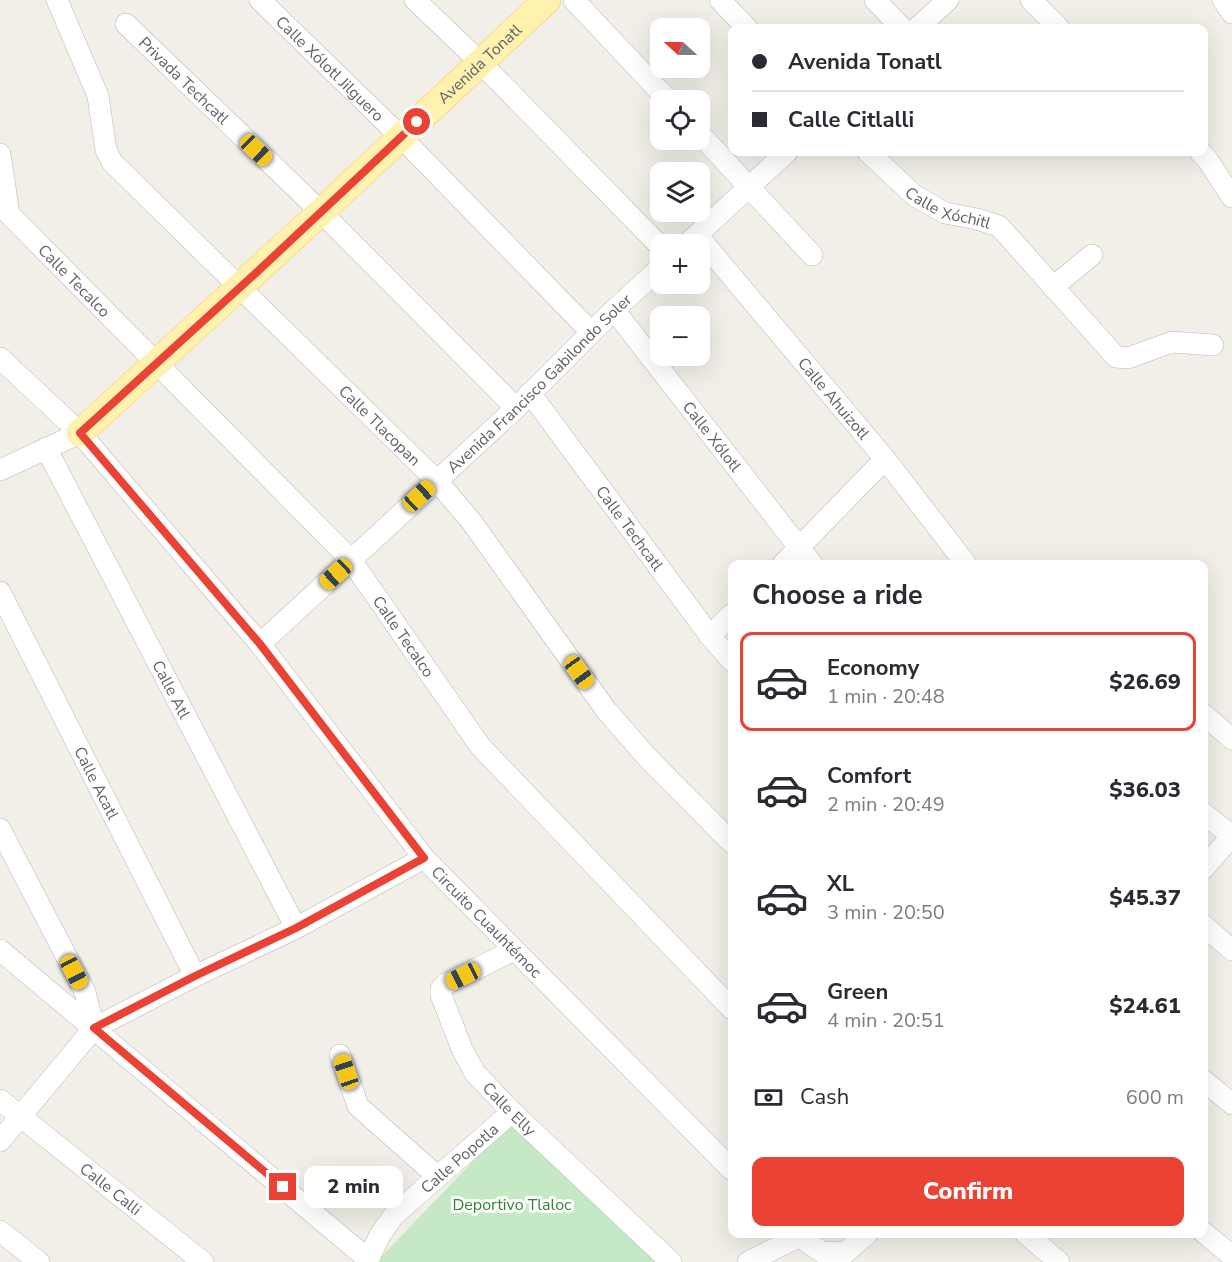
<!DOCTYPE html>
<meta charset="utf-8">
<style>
:root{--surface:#fff;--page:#f7f7f7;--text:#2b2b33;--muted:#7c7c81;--line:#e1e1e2;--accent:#ea4335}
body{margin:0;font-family:"Nunito Sans",sans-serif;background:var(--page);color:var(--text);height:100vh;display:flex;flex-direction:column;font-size:22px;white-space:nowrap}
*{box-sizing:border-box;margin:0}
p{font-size:20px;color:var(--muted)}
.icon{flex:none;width:33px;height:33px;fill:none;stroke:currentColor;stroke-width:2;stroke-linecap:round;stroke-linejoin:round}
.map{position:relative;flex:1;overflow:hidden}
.details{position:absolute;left:728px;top:560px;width:480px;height:678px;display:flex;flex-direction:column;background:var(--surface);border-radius:12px;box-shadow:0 6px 24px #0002}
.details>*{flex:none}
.banner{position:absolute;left:728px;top:24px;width:480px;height:132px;border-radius:12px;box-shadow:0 6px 24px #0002;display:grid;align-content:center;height:132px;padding:0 24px;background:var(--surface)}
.needle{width:39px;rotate:291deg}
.buttons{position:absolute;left:650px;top:18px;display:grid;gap:12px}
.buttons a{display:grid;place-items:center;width:60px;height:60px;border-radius:12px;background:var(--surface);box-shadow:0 6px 24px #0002;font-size:30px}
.end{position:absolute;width:27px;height:27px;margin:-14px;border:8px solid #ea4335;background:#fff;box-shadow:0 0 0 3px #fff}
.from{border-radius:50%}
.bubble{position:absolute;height:42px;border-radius:12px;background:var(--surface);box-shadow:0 6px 24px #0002;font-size:20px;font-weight:800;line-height:42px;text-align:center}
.car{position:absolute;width:18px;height:36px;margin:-18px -9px;border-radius:8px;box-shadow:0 0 4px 2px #0007;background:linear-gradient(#f5c518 24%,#345 0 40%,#f5c518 0 76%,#345 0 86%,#f5c518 0)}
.banner b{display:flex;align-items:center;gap:21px;height:57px;font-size:22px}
.banner b+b{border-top:2px solid var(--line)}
.banner i{width:15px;height:15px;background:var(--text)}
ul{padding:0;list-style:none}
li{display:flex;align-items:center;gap:18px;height:99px;margin:0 12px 9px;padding:0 12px;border:3px solid transparent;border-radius:12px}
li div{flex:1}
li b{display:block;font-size:22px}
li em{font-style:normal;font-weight:800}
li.on{border-color:var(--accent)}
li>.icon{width:54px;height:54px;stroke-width:1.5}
h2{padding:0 24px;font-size:27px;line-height:72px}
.pay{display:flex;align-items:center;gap:15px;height:66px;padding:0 24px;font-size:22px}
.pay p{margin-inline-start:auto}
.primary-button{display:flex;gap:12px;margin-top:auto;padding:12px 24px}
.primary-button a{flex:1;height:69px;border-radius:12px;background:var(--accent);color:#fff;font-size:24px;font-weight:800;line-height:69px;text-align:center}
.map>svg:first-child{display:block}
</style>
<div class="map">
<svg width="1232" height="1262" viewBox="0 0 1232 1262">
<rect width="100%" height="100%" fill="#f1efe8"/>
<path fill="#c5e8c5" d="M511,1122L655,1262H376Z"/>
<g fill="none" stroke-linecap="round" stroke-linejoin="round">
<g stroke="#b5b8bc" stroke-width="22">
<g id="minor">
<path id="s1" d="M57,0L98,96L106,150L112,162L436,480L471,521L606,710L646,756L732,843"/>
<path id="s2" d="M260,0L401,137L591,332"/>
<path d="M415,0L480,62L660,246"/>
<path d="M574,0L668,100"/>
<path d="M720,0L747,28"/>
<path d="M875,0L902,28"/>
<path d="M1031,0L1059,28"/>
<path d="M1223,0L1232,13"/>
<path id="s3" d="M126,24L321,212L516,408"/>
<path d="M917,28L948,0"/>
<path d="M699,133L812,255"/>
<path id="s4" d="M868,152L915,196L945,213L977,219L999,226L1116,357L1128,358L1172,342L1213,345"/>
<path d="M1200,152L1207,159L1232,197"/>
<path id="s5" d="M0,154L9,214L351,560L480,746L732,1009"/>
<path id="s6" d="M697,235L885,459L966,564"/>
<path d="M687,244L787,152"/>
<path d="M1053,287L1092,255"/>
<path id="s7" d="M614,310L812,564"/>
<path id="s8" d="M0,358L80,433L260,644L424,858L732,1170"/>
<path id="s9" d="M530,393L710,636L732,661"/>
<path id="s10" d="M46,448L296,928"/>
<path d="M0,470L80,433"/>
<path d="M783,564L885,459"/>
<path id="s11" d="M0,592L195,976"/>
<path d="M710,636L732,614"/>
<path id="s12" d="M260,644L516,408L614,310L660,268"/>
<path d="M1203,714L1232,739"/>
<path d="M1203,813L1232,836"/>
<path d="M0,829L85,992L94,1028"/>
<path d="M1203,869L1232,836"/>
<path d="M1203,925L1232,950"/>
<path d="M0,950L369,1260"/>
<path id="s13" d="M514,950L446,984L441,989V995L462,1049L475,1073L512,1112L671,1262"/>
<path d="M340,1055L358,1106L438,1177"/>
<path d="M1203,1080L1232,1104"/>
<path id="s14" d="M0,1100L203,1262"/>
<path d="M0,1141L94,1028L195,976L296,928L424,858"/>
<path d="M0,1231L39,1262"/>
<path d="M1203,1232L1232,1256"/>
<path d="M794,1233L822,1252L845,1253L868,1233"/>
<path d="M1025,1233L1059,1262"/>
<path id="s15" d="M367,1262L380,1235L394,1215L512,1112"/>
<path d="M748,1262L798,1237"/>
</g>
</g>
<g stroke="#f2c960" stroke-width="28">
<g id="major">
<path id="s16" d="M80,433L321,212L547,0"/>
</g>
</g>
<use href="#minor" stroke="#fff" stroke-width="21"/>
<use href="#major" stroke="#fff2af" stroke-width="27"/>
</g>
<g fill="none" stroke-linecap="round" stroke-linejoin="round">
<path stroke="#ea4335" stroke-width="8" d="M283,1187L94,1028L195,976L296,928L424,858L260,644L80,433L257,272L417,122"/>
</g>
<g text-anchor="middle" stroke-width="6" stroke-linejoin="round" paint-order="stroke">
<g font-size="16" fill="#5f6368" stroke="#fff">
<text dy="6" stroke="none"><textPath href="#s16" startOffset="544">Avenida Tonatl</textPath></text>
<text dy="6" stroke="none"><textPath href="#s2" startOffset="98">Calle Xólotl Jilguero</textPath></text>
<text dy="6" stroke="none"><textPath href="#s3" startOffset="81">Privada Techcatl</textPath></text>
<text dy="6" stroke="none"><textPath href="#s4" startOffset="100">Calle Xóchitl</textPath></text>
<text dy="6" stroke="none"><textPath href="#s5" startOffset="154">Calle Tecalco</textPath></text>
<text dy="6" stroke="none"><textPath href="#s12" startOffset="382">Avenida Francisco Gabilondo Soler</textPath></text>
<text dy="6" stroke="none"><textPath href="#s6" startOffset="213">Calle Ahuizotl</textPath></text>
<text dy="6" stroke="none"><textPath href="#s1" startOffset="548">Calle Tlacopan</textPath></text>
<text dy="6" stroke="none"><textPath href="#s7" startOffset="160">Calle Xólotl</textPath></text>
<text dy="6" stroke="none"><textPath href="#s9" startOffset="168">Calle Techcatl</textPath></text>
<text dy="6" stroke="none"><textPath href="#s5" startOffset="640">Calle Tecalco</textPath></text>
<text dy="6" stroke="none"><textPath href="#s10" startOffset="272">Calle Atl</textPath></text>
<text dy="6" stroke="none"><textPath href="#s11" startOffset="214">Calle Acatl</textPath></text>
<text dy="6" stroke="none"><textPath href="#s8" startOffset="746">Circuito Cuauhtémoc</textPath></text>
<text dy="6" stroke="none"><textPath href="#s13" startOffset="224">Calle Elly</textPath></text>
<text dy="6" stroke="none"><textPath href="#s15" startOffset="141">Calle Popotla</textPath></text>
<text dy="6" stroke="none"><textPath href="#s14" startOffset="142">Calle Calli</textPath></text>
</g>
<g font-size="16" fill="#348238" stroke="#fff">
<text x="512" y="1210">Deportivo Tlaloc</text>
</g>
</g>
</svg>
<div class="buttons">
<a><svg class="needle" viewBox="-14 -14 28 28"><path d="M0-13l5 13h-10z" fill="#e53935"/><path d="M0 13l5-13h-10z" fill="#7c7c81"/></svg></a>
<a><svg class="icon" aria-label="locate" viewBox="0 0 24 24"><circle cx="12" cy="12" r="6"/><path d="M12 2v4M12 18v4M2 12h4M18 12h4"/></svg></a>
<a><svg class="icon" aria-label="layers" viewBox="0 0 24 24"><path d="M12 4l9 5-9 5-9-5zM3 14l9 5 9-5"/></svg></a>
<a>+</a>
<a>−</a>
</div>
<i class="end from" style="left:417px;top:122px"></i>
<i class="end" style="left:283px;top:1187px"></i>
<div class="bubble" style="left:304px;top:1166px;width:99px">2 min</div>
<i class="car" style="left:256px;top:150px;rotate:134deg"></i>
<i class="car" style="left:419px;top:496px;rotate:47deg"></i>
<i class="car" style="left:336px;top:574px;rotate:227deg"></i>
<i class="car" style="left:579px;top:672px;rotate:144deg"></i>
<i class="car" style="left:74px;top:972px;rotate:152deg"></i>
<i class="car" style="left:463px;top:976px;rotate:244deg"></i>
<i class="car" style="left:346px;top:1072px;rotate:341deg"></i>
<div class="banner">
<b><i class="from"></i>Avenida Tonatl</b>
<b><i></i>Calle Citlalli</b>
</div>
<section class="details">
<h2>Choose a ride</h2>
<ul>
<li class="on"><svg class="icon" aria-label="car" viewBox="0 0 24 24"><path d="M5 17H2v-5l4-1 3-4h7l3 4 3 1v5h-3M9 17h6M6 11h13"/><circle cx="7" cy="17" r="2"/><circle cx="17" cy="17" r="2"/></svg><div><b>Economy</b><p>1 min · 20:48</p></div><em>$26.69</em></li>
<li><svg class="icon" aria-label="car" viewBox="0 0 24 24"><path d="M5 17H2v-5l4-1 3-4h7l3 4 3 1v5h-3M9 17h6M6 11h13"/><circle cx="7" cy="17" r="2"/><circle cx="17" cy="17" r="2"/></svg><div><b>Comfort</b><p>2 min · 20:49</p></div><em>$36.03</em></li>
<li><svg class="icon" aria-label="car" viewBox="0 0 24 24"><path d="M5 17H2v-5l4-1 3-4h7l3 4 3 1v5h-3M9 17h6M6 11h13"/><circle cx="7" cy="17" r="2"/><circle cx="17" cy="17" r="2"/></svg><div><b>XL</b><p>3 min · 20:50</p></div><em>$45.37</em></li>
<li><svg class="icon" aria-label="car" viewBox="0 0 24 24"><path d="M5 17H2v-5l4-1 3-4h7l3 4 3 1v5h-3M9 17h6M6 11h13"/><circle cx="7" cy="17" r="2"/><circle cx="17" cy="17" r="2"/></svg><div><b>Green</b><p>4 min · 20:51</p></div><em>$24.61</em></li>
</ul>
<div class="pay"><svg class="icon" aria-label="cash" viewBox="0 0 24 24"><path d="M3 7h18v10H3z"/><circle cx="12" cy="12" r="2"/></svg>Cash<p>600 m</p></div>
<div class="primary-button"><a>Confirm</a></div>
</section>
</div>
